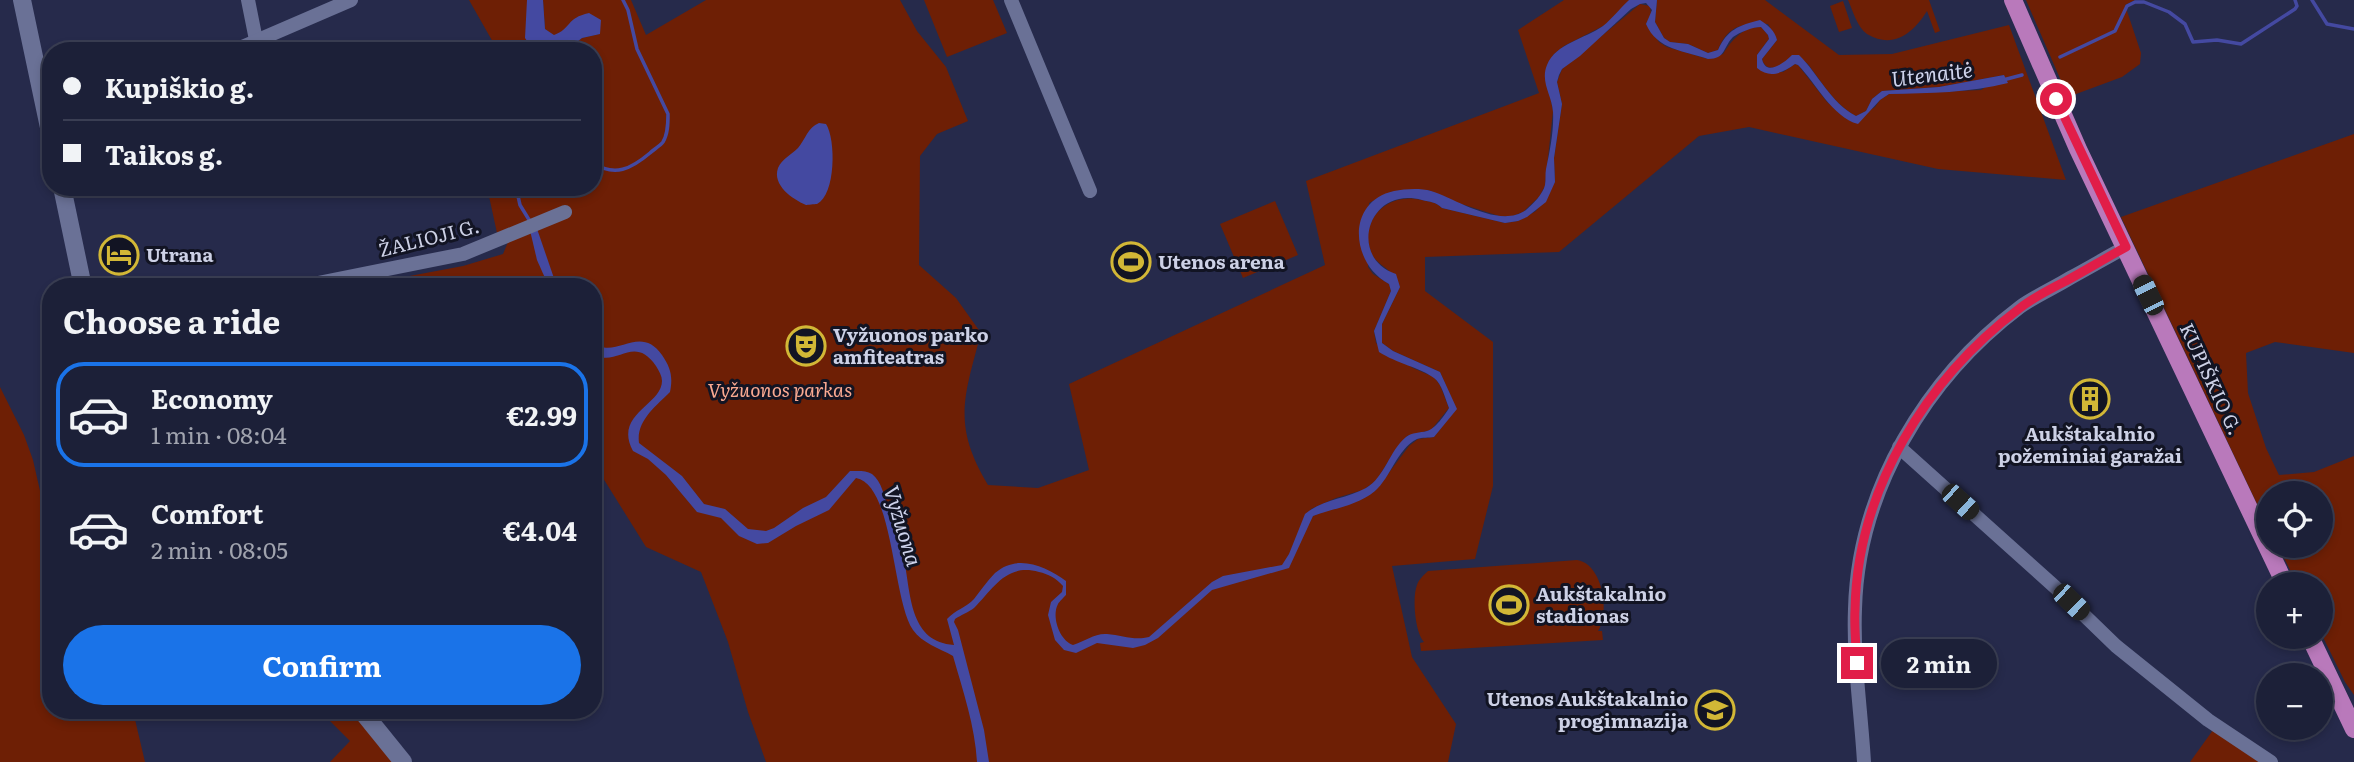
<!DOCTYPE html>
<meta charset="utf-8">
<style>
:root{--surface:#1c2038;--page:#252840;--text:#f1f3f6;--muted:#a0a3ae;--line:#3a3e53;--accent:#1a73e8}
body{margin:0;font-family:Literata,serif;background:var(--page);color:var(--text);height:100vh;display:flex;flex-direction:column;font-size:26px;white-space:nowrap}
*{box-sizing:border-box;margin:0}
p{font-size:23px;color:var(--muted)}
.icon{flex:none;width:38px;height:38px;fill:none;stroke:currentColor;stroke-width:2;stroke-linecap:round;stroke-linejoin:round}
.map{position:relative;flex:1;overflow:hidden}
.side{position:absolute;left:42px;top:278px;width:560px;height:441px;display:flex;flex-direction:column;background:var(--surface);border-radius:28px;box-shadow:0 4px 10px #0003,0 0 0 2px var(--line)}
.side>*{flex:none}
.guide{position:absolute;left:42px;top:42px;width:560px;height:154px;border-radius:28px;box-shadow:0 4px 10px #0003,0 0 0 2px var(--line);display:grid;align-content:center;height:154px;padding:0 21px;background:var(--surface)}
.tools{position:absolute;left:2256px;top:481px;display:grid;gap:14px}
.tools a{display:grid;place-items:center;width:77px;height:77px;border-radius:50%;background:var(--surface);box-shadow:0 4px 10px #0003,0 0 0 2px var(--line);font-size:35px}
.end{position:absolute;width:32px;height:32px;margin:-16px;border:9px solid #e11d48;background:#fff;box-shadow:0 0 0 4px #fff}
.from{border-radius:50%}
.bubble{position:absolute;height:49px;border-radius:24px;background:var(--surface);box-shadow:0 4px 10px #0003,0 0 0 2px var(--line);font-size:23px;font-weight:700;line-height:49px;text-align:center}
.car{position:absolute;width:21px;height:42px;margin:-21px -10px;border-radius:9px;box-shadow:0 0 5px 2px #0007;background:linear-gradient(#222 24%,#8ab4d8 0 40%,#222 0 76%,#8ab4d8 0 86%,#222 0)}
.guide b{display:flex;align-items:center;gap:24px;height:66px;font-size:26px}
.guide b+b{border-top:2px solid var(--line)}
.guide i{width:18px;height:18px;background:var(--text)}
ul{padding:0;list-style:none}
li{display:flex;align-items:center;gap:21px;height:105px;margin:0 14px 10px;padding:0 7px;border:4px solid transparent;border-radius:28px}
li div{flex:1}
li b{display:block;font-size:26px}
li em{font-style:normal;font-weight:700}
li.current{border-color:var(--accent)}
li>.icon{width:63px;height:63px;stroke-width:1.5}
h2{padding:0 21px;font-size:32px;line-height:84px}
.action{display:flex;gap:14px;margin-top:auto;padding:14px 21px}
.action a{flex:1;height:80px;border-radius:42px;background:var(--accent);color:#fff;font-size:28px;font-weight:700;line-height:80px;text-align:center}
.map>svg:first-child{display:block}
</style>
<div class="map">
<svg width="2354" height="762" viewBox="0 0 2354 762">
<rect width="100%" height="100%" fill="#262a4b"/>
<g fill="#6e1f05">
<path d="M469,0H527L528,45L534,51H498Z"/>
<path d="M543,0H631L646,35L706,0H900L917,31L946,67L968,121L937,134L920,156L919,265L956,298L981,333C964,397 952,425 988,485L1038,488L1089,470L1069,384L1325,265L1306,181L1539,93L1518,30L1564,0H1630L1605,25L1564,46L1553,55L1550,96L1553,111L1545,186L1539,197L1523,212L1510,217L1499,216L1452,201L1428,190L1391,192L1369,203L1368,267L1373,274L1389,284L1391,291L1374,331L1376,343L1413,368L1434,377L1440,385L1449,408L1431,430L1407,436L1396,449L1376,481L1363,490L1336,498L1311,509L1307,527L1313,516L1375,491L1409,446L1418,439L1434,437L1456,409L1440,372L1393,351L1382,343V324L1400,287C1397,283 1395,277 1391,273C1383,264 1373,262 1370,249C1361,215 1391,192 1422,200C1430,202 1436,202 1442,208L1505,223L1518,221L1536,211L1555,182L1554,158L1562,104L1557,82L1562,69L1640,4L1650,6L1651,14L1646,24L1659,42L1667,47L1708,59L1723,54C1732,40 1743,26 1761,27L1768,35L1769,39L1757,55V68L1783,72L1795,64L1798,65L1827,102L1852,122L1875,107L1880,100L1889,94L1981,90L2004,75L1939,87L1882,91L1872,99L1866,111L1856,116C1834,104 1822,82 1807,63L1789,58C1782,67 1766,74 1762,59L1777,40L1768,24C1743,23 1728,25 1718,50L1708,53L1688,44L1670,42L1664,38L1655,22L1657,0H1765L1839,55L1892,54L2009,25L2066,180L1938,169L1749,127L1699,136L1559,252L1425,257V291L1493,342V486L1475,559L1392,566L1412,657L1456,724L1448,762H766L748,712L728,642L701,572L646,547L593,462V287H351L463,266L503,254L513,230L497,233L487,187H593V51H565L582,38L599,34L562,33L554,36L545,29Z"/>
<path d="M924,0H993L1007,33L947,57Z"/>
<path d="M1848,0H1929L1940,31L1935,33L1927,11C1914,32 1894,50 1867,34C1857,27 1853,11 1848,0Z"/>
<path d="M2026,0H2135L2125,5L2141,53L2140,64L2122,77L2068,97Z"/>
<path d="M1843,1L1852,28L1839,32L1830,6Z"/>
<path d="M2354,134V353L2275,342L2246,353L2248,393L2266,448L2279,475L2314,472L2354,456V695L2345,682L2321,633L2320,584H2297L2278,546H2320V494H2268V527L2121,217Z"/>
<path d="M1275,201L1298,255L1243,278L1220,224Z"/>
<path d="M0,387L24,435L33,460L51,539V710L133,711L145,762H0Z"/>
<path d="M1577,560C1603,564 1610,613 1598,631H1602L1603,640L1421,651L1420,643L1424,642C1415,633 1412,597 1417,585C1419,579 1424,575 1428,571Z"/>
<path d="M320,711H350L368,729L395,762H330L350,741Z"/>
<path d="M2213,730L2259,762H2190Z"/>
</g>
<g fill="#4449a1">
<path d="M527,0H543L545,29L554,35C571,29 566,18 589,13L601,20L600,34L582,38L565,51H534L525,38Z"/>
<path d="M1629,0H1657L1655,22L1664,38L1670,42L1688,44L1708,53L1718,50C1727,30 1739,25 1760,20C1768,25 1775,31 1777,40L1762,59C1766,77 1784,63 1792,55H1799C1819,75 1830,102 1856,116L1866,111L1872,99L1882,91L1939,87L2004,75L2008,83C1969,93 1930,93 1889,94L1880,100L1858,124C1832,117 1816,83 1798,65L1795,64C1782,73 1770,79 1757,68V55L1769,39L1768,35L1761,27C1753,27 1740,32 1733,37C1723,47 1726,59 1708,59C1685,51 1657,50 1646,24L1652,10L1646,3L1640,4L1631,9L1580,56L1562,69L1559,75L1557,82L1562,104L1554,158L1555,182L1546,202L1527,217L1518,221L1505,223L1442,208C1436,202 1430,202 1422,200C1368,185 1347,258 1396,274L1400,287L1382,324V343L1393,351L1440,372L1457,409L1434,437C1429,438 1422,437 1417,439C1397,449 1391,477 1375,491C1357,506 1334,508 1313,516L1289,568L1212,590L1158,638L1145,645L1133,648L1097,643L1076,653L1064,650L1055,640L1048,615L1051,602L1062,592L1063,586C1056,578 1048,574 1039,572C1006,563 994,588 974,608C969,612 961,615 955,619L954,622L958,630L984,730L989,762H977C975,726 963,691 953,656C939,648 922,643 913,630C892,599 894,485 856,478L829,510L796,526L768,543L757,544L739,536L721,518L697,512L666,475L648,459L633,451C613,414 662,405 662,381C662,376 659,371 656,366C633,333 617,369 593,354V341C613,363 639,322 662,355C671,368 673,377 670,392C656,406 636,421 639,443L682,476L704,504L725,509L748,529L766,531L774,528L803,508L826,497L850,471C857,471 866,470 872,474C882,482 884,496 888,508C893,527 901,546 905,565C911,598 911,642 954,645L947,619C955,610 967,607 974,599C981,590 987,581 995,573C1018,553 1046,567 1066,581V595C1065,596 1059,602 1058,604C1051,617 1060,641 1073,645C1085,641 1095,633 1107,634C1122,635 1134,641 1149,637L1212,582L1223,576L1282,565L1289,554L1305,514C1323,499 1346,499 1366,488C1385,477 1389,451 1406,437C1412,432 1420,433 1427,431C1435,429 1445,415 1449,408C1445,398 1442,384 1434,378C1421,368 1396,363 1379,352L1374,331L1391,291L1389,284C1351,264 1345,202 1394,191C1405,189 1420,188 1431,191C1457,199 1499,229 1526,210C1533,204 1543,194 1545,185C1546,180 1545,174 1546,169C1550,151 1554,130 1553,112C1552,95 1540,82 1547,65C1556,43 1585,39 1603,26C1612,19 1620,8 1629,0Z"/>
<path d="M819,123L826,124C836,139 836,195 817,204C815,204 807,205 806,205C792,199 772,185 778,168C782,159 791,155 798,148C805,140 808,127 819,123Z"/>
<path d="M534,220L557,287H549L537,260L528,222Z"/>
</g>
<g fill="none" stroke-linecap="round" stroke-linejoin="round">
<g stroke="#4449a1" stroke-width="3.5">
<path d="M2312,0L2327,24L2354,29"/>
<path d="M2060,57L2115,31L2127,6L2135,2H2144L2169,12L2185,24L2193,42L2217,40L2241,44L2295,9L2297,6L2295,0"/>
<path d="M2003,80L2022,75"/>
<path d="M593,163C615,177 631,169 650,153C653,150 660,146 663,142C668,134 668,123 668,114L637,49L628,10L623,0"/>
<path d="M516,187L520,205L531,223"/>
</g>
<g stroke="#6a7196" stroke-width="14">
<path d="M248,0L256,40"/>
<path d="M1011,0L1090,191"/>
<path d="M233,51L351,0"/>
<path d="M298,287L463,254L565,212"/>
<path d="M1899,447L2055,587L2116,646L2208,720L2271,762"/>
<path d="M1864,762C1861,711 1853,659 1855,609C1858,490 1926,378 2020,307C2035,296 2054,288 2070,278C2089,268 2107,257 2126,247"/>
</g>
<g stroke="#6a7196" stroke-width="18">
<path d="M22,0L51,137"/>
<path d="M62,187L83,287"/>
<path d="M361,710L403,762"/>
</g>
<g stroke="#b979bb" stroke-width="18">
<path d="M2013,0L2078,149L2285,584"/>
<path d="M2310,637L2354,729"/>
</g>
</g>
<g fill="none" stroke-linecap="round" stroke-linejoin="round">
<path stroke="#e11d48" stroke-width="9" d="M1857,663C1856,645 1854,627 1855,610C1857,490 1926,379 2020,308C2034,297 2050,289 2066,281C2086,270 2106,258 2126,247L2056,99"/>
</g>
<defs>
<g id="hotel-ring" transform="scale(2.0125)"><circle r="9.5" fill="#121423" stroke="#d2b736" stroke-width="1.5"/><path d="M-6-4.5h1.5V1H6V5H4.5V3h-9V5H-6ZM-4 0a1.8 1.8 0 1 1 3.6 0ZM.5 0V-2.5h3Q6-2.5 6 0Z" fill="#d2b736"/></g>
<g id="stadium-ring" transform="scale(2.0125)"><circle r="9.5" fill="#121423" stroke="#d2b736" stroke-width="1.5"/><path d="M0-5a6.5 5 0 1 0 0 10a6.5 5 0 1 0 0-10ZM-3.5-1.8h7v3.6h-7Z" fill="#d2b736"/></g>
<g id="theatre-ring" transform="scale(2.0125)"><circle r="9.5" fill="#121423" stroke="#d2b736" stroke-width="1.5"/><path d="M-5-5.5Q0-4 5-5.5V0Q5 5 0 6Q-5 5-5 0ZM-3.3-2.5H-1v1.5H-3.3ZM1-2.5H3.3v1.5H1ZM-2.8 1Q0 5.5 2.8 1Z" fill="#d2b736"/></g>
<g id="building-ring" transform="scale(2.0125)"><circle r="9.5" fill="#121423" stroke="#d2b736" stroke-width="1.5"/><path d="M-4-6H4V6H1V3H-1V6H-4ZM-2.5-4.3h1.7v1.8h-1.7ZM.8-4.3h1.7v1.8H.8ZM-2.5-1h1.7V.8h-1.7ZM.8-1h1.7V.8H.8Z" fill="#d2b736"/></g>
<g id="school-ring" transform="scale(2.0125)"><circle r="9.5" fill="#121423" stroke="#d2b736" stroke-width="1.5"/><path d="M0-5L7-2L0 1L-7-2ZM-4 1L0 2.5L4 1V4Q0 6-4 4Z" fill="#d2b736"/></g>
</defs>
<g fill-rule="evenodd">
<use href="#hotel-ring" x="119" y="255"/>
<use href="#stadium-ring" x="1131" y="262"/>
<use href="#theatre-ring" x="806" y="346"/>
<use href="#building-ring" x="2090" y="399"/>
<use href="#stadium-ring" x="1509" y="605"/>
<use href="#school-ring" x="1715" y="710"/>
</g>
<g text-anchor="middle" stroke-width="6" stroke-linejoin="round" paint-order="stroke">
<g font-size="19" fill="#cdd1e6" stroke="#121423">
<text transform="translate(429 238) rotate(-14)" y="7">ŽALIOJI G.</text>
<text transform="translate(2211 379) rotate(65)" y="7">KUPIŠKIO G.</text>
</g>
<g font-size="19" font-weight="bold" fill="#cdd1e6" stroke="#121423" text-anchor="start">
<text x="146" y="262">Utrana</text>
<text x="1158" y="269">Utenos arena</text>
<text x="833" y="342">Vyžuonos parko<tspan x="833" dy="22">amfiteatras</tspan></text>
<text x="2090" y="441" text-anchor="middle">Aukštakalnio<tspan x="2090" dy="22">požeminiai garažai</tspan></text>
<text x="1536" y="601">Aukštakalnio<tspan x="1536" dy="22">stadionas</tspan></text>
<text x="1688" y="706" text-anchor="end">Utenos Aukštakalnio<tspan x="1688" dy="22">progimnazija</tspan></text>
</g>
<g font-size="19" font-style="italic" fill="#faa991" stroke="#121423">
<text x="780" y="397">Vyžuonos parkas</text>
</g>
<g font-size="21" font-style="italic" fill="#ced3ec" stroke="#121423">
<text transform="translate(1932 75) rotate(-7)" y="7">Utenaitė</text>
<text transform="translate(902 526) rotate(73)" y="7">Vyžuona</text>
</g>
</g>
</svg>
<div class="tools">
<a><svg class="icon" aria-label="locate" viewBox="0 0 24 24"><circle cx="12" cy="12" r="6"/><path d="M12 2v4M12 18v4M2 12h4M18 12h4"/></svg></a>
<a>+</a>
<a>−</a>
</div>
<i class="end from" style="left:2056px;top:99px"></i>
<i class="end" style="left:1857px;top:663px"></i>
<div class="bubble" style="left:1881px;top:639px;width:116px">2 min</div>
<i class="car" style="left:2148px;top:295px;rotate:334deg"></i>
<i class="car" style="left:1960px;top:502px;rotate:132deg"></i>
<i class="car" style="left:2071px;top:602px;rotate:134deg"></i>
<div class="guide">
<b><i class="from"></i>Kupiškio g.</b>
<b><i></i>Taikos g.</b>
</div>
<section class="side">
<h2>Choose a ride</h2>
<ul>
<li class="current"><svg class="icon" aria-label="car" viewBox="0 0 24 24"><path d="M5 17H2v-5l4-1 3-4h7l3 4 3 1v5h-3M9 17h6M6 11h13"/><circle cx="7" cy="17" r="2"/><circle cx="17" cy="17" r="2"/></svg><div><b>Economy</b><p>1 min · 08:04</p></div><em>€2.99</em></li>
<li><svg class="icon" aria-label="car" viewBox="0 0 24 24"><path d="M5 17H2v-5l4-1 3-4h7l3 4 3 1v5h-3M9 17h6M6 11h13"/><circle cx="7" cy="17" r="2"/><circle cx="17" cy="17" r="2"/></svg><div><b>Comfort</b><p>2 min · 08:05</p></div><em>€4.04</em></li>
</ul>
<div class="action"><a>Confirm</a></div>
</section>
</div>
